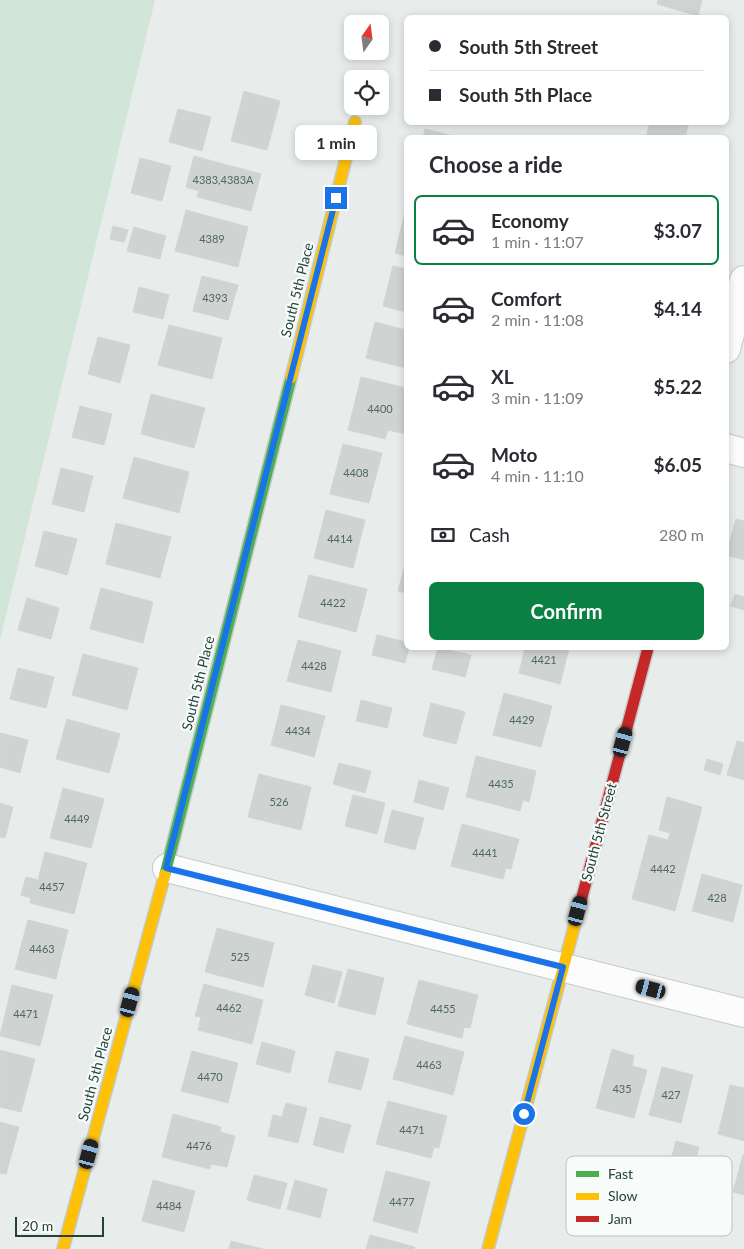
<!DOCTYPE html>
<meta charset="utf-8">
<style>
:root{--surface:#fff;--page:#f7f7f7;--text:#2b2b33;--muted:#7c7c81;--line:#e1e1e2;--accent:#0b8043}
body{margin:0;font-family:Lato,sans-serif;background:var(--page);color:var(--text);height:100vh;display:flex;flex-direction:column;font-size:19px;white-space:nowrap}
*{box-sizing:border-box;margin:0}
p{font-size:16px;color:var(--muted)}
.icon{flex:none;width:28px;height:28px;fill:none;stroke:currentColor;stroke-width:2;stroke-linecap:round;stroke-linejoin:round}
.map{position:relative;flex:1;overflow:hidden}
.panel{position:absolute;left:404px;top:135px;width:325px;height:515px;display:flex;flex-direction:column;background:var(--surface);border-radius:8px;box-shadow:0 2px 8px #0003}
.panel>*{flex:none}
.banner{position:absolute;left:404px;top:15px;width:325px;height:110px;border-radius:8px;box-shadow:0 2px 8px #0003;display:grid;align-content:center;height:110px;padding:0 25px;background:var(--surface)}
.needle{width:32px;rotate:14deg}
.tools{position:absolute;left:344px;top:15px;display:grid;gap:10px}
.tools a{display:grid;place-items:center;width:45px;height:45px;border-radius:8px;background:var(--surface);box-shadow:0 2px 8px #0003;font-size:25px}
.scale{position:absolute;left:15px;bottom:12px;width:89px;box-sizing:border-box;padding-left:5px;border:2px solid #24423a;border-top:0;font-size:14px;line-height:18px;white-space:nowrap;color:#24423a;-webkit-text-stroke:4px #f7fbf9;paint-order:stroke}
.end{position:absolute;width:22px;height:22px;margin:-11px;border:6px solid #1a73e8;background:#fff;box-shadow:0 0 0 2px #fff}
.from{border-radius:50%}
.bubble{position:absolute;height:35px;border-radius:8px;background:var(--surface);box-shadow:0 2px 8px #0003;font-size:16px;font-weight:700;line-height:35px;text-align:center}
.car{position:absolute;width:15px;height:30px;margin:-15px -8px;border-radius:6px;box-shadow:0 0 4px 1px #0007;background:linear-gradient(#222 24%,#8ab4d8 0 40%,#222 0 76%,#8ab4d8 0 86%,#222 0)}
.banner b{display:flex;align-items:center;gap:18px;height:48px;font-size:19px}
.banner b+b{border-top:1px solid var(--line)}
.banner i{width:12px;height:12px;background:var(--text)}
ul{padding:0;list-style:none}
li{display:flex;align-items:center;gap:15px;height:70px;margin:0 10px 8px;padding:0 15px;border:2px solid transparent;border-radius:8px}
li div{flex:1}
li b{display:block;font-size:19px}
li em{font-style:normal;font-weight:700}
li.selected{border-color:var(--accent)}
li>.icon{width:45px;height:45px;stroke-width:1.5}
h2{padding:0 25px;font-size:22px;line-height:60px}
.pay{display:flex;align-items:center;gap:12px;height:55px;padding:0 25px;font-size:19px}
.pay p{margin-inline-start:auto}
.cta{display:flex;gap:10px;margin-top:auto;padding:10px 25px}
.cta a{flex:1;height:58px;border-radius:8px;background:var(--accent);color:#fff;font-size:20px;font-weight:700;line-height:58px;text-align:center}
.map>svg:first-child{display:block}
</style>
<div class="map">
<svg width="744" height="1249" viewBox="0 0 744 1249">
<rect width="100%" height="100%" fill="#e8edeb"/>
<path fill="#d1e6d8" d="M0,0H155L0,640Z"/>
<g fill="#cfd4d2" stroke="#d1d6d4">
<path d="M658,0H702L698,16L657,4Z"/>
<path d="M244,91L280,101L267,150L231,141Z"/>
<path d="M178,109L211,117L202,151L169,142Z"/>
<path d="M650,122H689L685,138H646Z"/>
<path d="M425,129L457,137V138H423Z"/>
<path d="M194,156L261,174L251,211L197,197L199,191L186,187Z"/>
<path d="M140,158L171,166L162,201L131,193Z"/>
<path d="M186,210L248,227L238,267L175,251Z"/>
<path d="M405,212H406V256L395,253Z"/>
<path d="M113,226L128,230L124,242L110,239Z"/>
<path d="M134,227L166,236L160,259L127,251Z"/>
<path d="M393,266L406,269V312L383,306Z"/>
<path d="M202,276L238,285L228,320L193,311Z"/>
<path d="M139,287L169,295L163,319L133,312Z"/>
<path d="M375,322L406,330V368L366,358Z"/>
<path d="M169,325L222,338L212,379L158,365Z"/>
<path d="M98,337L130,345L120,383L88,374Z"/>
<path d="M361,377L406,388V434L388,430L385,439L348,430Z"/>
<path d="M151,394L205,408L194,448L141,434Z"/>
<path d="M80,406L112,414L104,445L72,437Z"/>
<path d="M343,444L382,453L369,503L330,494Z"/>
<path d="M134,457L189,472L179,513L123,498Z"/>
<path d="M61,468L93,476L84,512L52,504Z"/>
<path d="M326,510L365,520L353,568L314,558Z"/>
<path d="M736,519L744,521V560L726,555Z"/>
<path d="M116,523L171,537L160,578L106,564Z"/>
<path d="M44,531L77,539L67,575L35,566Z"/>
<path d="M406,561V593L398,591Z"/>
<path d="M309,575L367,589L356,632L298,617Z"/>
<path d="M101,588L153,602L143,643L90,629Z"/>
<path d="M735,594L744,597V610L731,606Z"/>
<path d="M27,598L59,608L51,639L18,630Z"/>
<path d="M377,635L406,642V648H409L405,663L372,655Z"/>
<path d="M298,640L341,651L331,692L287,681Z"/>
<path d="M438,648L471,655L465,677L432,669Z"/>
<path d="M525,648H569L560,684L519,673Z"/>
<path d="M83,654L138,668L127,710L72,695Z"/>
<path d="M18,668L54,677L46,708L10,699Z"/>
<path d="M504,693L552,706L541,747L493,735Z"/>
<path d="M361,700L392,708L387,728L356,721Z"/>
<path d="M431,703L465,712L456,744L423,736Z"/>
<path d="M281,705L325,716L314,757L271,745Z"/>
<path d="M67,719L120,734L109,773L56,759Z"/>
<path d="M0,733L28,740L20,773L0,767Z"/>
<path d="M737,741L744,743V780L727,775Z"/>
<path d="M476,756L536,771L529,802L523,800L520,811L466,797Z"/>
<path d="M707,759L723,764L720,775L704,770Z"/>
<path d="M339,763L371,771L365,793L333,784Z"/>
<path d="M259,774L311,787L301,830L248,817Z"/>
<path d="M419,780L449,788L443,810L414,802Z"/>
<path d="M63,788L104,799L91,848L50,838Z"/>
<path d="M353,795L385,803L377,834L345,826Z"/>
<path d="M667,797L702,807L675,911L632,899L649,835L668,840L670,833L659,830Z"/>
<path d="M0,803L13,807L5,838L0,837Z"/>
<path d="M392,810L424,818L415,850L384,842Z"/>
<path d="M462,824L519,839L511,869L506,868L503,879L451,866Z"/>
<path d="M45,852L87,863L74,914L30,903L31,898L21,895L26,877L38,880Z"/>
<path d="M702,874L742,885L733,922L692,911Z"/>
<path d="M28,920L68,930L56,979L15,969Z"/>
<path d="M217,928L274,943L263,987L205,972Z"/>
<path d="M313,965L342,972L334,1003L305,995Z"/>
<path d="M348,969L384,978L375,1015L338,1006Z"/>
<path d="M419,980L478,995L470,1028L464,1027L462,1038L407,1024Z"/>
<path d="M204,984L263,1000L252,1044L198,1030L201,1017L195,1016Z"/>
<path d="M12,985L53,995L40,1046L0,1036Z"/>
<path d="M405,1036L464,1052L453,1095L393,1079Z"/>
<path d="M262,1042L295,1051L290,1073L256,1064Z"/>
<path d="M612,1049L634,1056L632,1066L647,1070L634,1118L596,1108Z"/>
<path d="M0,1050L35,1059L21,1112L0,1107Z"/>
<path d="M192,1051L238,1063L228,1103L181,1091Z"/>
<path d="M336,1051L369,1059L361,1090L328,1082Z"/>
<path d="M662,1067L693,1075L681,1123L649,1115Z"/>
<path d="M730,1085L744,1088V1141L718,1134Z"/>
<path d="M388,1101L447,1116L439,1148L434,1147L431,1158L376,1144Z"/>
<path d="M286,1103L307,1108L298,1143L268,1136L273,1115L282,1117Z"/>
<path d="M173,1114L221,1127L220,1132L235,1136L227,1167L211,1164L210,1169L162,1157Z"/>
<path d="M320,1117L351,1125L343,1153L313,1145Z"/>
<path d="M0,1122L19,1127L6,1174L0,1173Z"/>
<path d="M676,1141L699,1147L691,1178L668,1171Z"/>
<path d="M743,1155H744V1195L733,1192Z"/>
<path d="M386,1171L430,1182L417,1233L373,1221Z"/>
<path d="M254,1175L287,1183L280,1209L247,1200Z"/>
<path d="M153,1180L195,1191L184,1232L142,1221Z"/>
<path d="M295,1180L327,1189L320,1218L287,1209Z"/>
<path d="M370,1235L415,1247L414,1249H366Z"/>
<path d="M231,1241L263,1249H229Z"/>
</g>
<g fill="none" stroke-linecap="round" stroke-linejoin="round">
<g stroke="#c5cac8" stroke-width="30">
<g id="street">
<path d="M726,349L744,280"/>
<path d="M726,448L744,453"/>
<path d="M167,868L744,1013"/>
</g>
</g>
<g stroke="#c3cbc8" stroke-width="14">
<path id="fast" d="M165,874L291,378"/>
</g>
<g stroke="#c3cbc8" stroke-width="14">
<g id="slow">
<path d="M291,378L355,122"/>
<path d="M63,1249L165,874"/>
<path d="M488,1249L577,916"/>
</g>
</g>
<g stroke="#c3cbc8" stroke-width="14">
<path id="jam" d="M577,916L648,648"/>
</g>
<use href="#street" stroke="#fcfcfc" stroke-width="28"/>
<use href="#fast" stroke="#4caf50" stroke-width="11"/>
<use href="#slow" stroke="#ffc107" stroke-width="11"/>
<use href="#jam" stroke="#c62828" stroke-width="11"/>
</g>
<g fill="none" stroke-linecap="round" stroke-linejoin="round">
<path stroke="#1a73e8" stroke-width="6" d="M336,198L166,868L563,967L524,1114"/>
</g>
<g text-anchor="middle" stroke-width="4.5" stroke-linejoin="round" paint-order="stroke">
<g font-size="11" fill="#506761">
<text x="223" y="184">4383,4383A</text>
<text x="212" y="243">4389</text>
<text x="215" y="302">4393</text>
<text x="380" y="413">4400</text>
<text x="356" y="477">4408</text>
<text x="340" y="543">4414</text>
<text x="333" y="607">4422</text>
<text x="544" y="664">4421</text>
<text x="314" y="670">4428</text>
<text x="522" y="724">4429</text>
<text x="298" y="735">4434</text>
<text x="501" y="788">4435</text>
<text x="279" y="806">526</text>
<text x="77" y="823">4449</text>
<text x="485" y="857">4441</text>
<text x="663" y="873">4442</text>
<text x="52" y="891">4457</text>
<text x="717" y="902">428</text>
<text x="42" y="953">4463</text>
<text x="240" y="961">525</text>
<text x="229" y="1012">4462</text>
<text x="443" y="1013">4455</text>
<text x="26" y="1018">4471</text>
<text x="429" y="1069">4463</text>
<text x="210" y="1081">4470</text>
<text x="622" y="1093">435</text>
<text x="671" y="1099">427</text>
<text x="412" y="1134">4471</text>
<text x="199" y="1150">4476</text>
<text x="402" y="1206">4477</text>
<text x="169" y="1210">4484</text>
</g>
<g font-size="14" fill="#24423a" stroke="#f7fbf9">
<text transform="translate(297 290) rotate(-76)" y="5">South 5th Place</text>
<text transform="translate(198 683) rotate(-76)" y="5">South 5th Place</text>
<text transform="translate(599 832) rotate(-75)" y="5">South 5th Street</text>
<text transform="translate(95 1074) rotate(-75)" y="5">South 5th Place</text>
</g>
</g>
<rect x="566" y="1156" width="166" height="80" rx="8" fill="#f7fbf9" stroke="#b8c4c0" stroke-width="1"/>
<rect x="576" y="1171" width="23" height="6" fill="#4caf50"/>
<rect x="576" y="1193" width="23" height="7" fill="#ffc107"/>
<rect x="576" y="1216" width="23" height="6" fill="#c62828"/>
<g font-size="14" fill="#24423a">
<text x="608" y="1179">Fast</text>
<text x="608" y="1201">Slow</text>
<text x="608" y="1224">Jam</text>
</g>
</svg>
<div class="tools">
<a><svg class="needle" viewBox="-14 -14 28 28"><path d="M0-13l5 13h-10z" fill="#e53935"/><path d="M0 13l5-13h-10z" fill="#7c7c81"/></svg></a>
<a><svg class="icon" aria-label="locate" viewBox="0 0 24 24"><circle cx="12" cy="12" r="6"/><path d="M12 2v4M12 18v4M2 12h4M18 12h4"/></svg></a>
</div>
<div class="scale">20 m</div>
<i class="end from" style="left:524px;top:1114px"></i>
<i class="end" style="left:336px;top:198px"></i>
<div class="bubble" style="left:295px;top:125px;width:82px">1 min</div>
<i class="car" style="left:623px;top:742px;rotate:15deg"></i>
<i class="car" style="left:578px;top:911px;rotate:15deg"></i>
<i class="car" style="left:651px;top:989px;rotate:285deg"></i>
<i class="car" style="left:130px;top:1002px;rotate:15deg"></i>
<i class="car" style="left:89px;top:1154px;rotate:15deg"></i>
<div class="banner">
<b><i class="from"></i>South 5th Street</b>
<b><i></i>South 5th Place</b>
</div>
<section class="panel">
<h2>Choose a ride</h2>
<ul>
<li class="selected"><svg class="icon" aria-label="car" viewBox="0 0 24 24"><path d="M5 17H2v-5l4-1 3-4h7l3 4 3 1v5h-3M9 17h6M6 11h13"/><circle cx="7" cy="17" r="2"/><circle cx="17" cy="17" r="2"/></svg><div><b>Economy</b><p>1 min · 11:07</p></div><em>$3.07</em></li>
<li><svg class="icon" aria-label="car" viewBox="0 0 24 24"><path d="M5 17H2v-5l4-1 3-4h7l3 4 3 1v5h-3M9 17h6M6 11h13"/><circle cx="7" cy="17" r="2"/><circle cx="17" cy="17" r="2"/></svg><div><b>Comfort</b><p>2 min · 11:08</p></div><em>$4.14</em></li>
<li><svg class="icon" aria-label="car" viewBox="0 0 24 24"><path d="M5 17H2v-5l4-1 3-4h7l3 4 3 1v5h-3M9 17h6M6 11h13"/><circle cx="7" cy="17" r="2"/><circle cx="17" cy="17" r="2"/></svg><div><b>XL</b><p>3 min · 11:09</p></div><em>$5.22</em></li>
<li><svg class="icon" aria-label="car" viewBox="0 0 24 24"><path d="M5 17H2v-5l4-1 3-4h7l3 4 3 1v5h-3M9 17h6M6 11h13"/><circle cx="7" cy="17" r="2"/><circle cx="17" cy="17" r="2"/></svg><div><b>Moto</b><p>4 min · 11:10</p></div><em>$6.05</em></li>
</ul>
<div class="pay"><svg class="icon" aria-label="cash" viewBox="0 0 24 24"><path d="M3 7h18v10H3z"/><circle cx="12" cy="12" r="2"/></svg>Cash<p>280 m</p></div>
<div class="cta"><a>Confirm</a></div>
</section>
</div>
